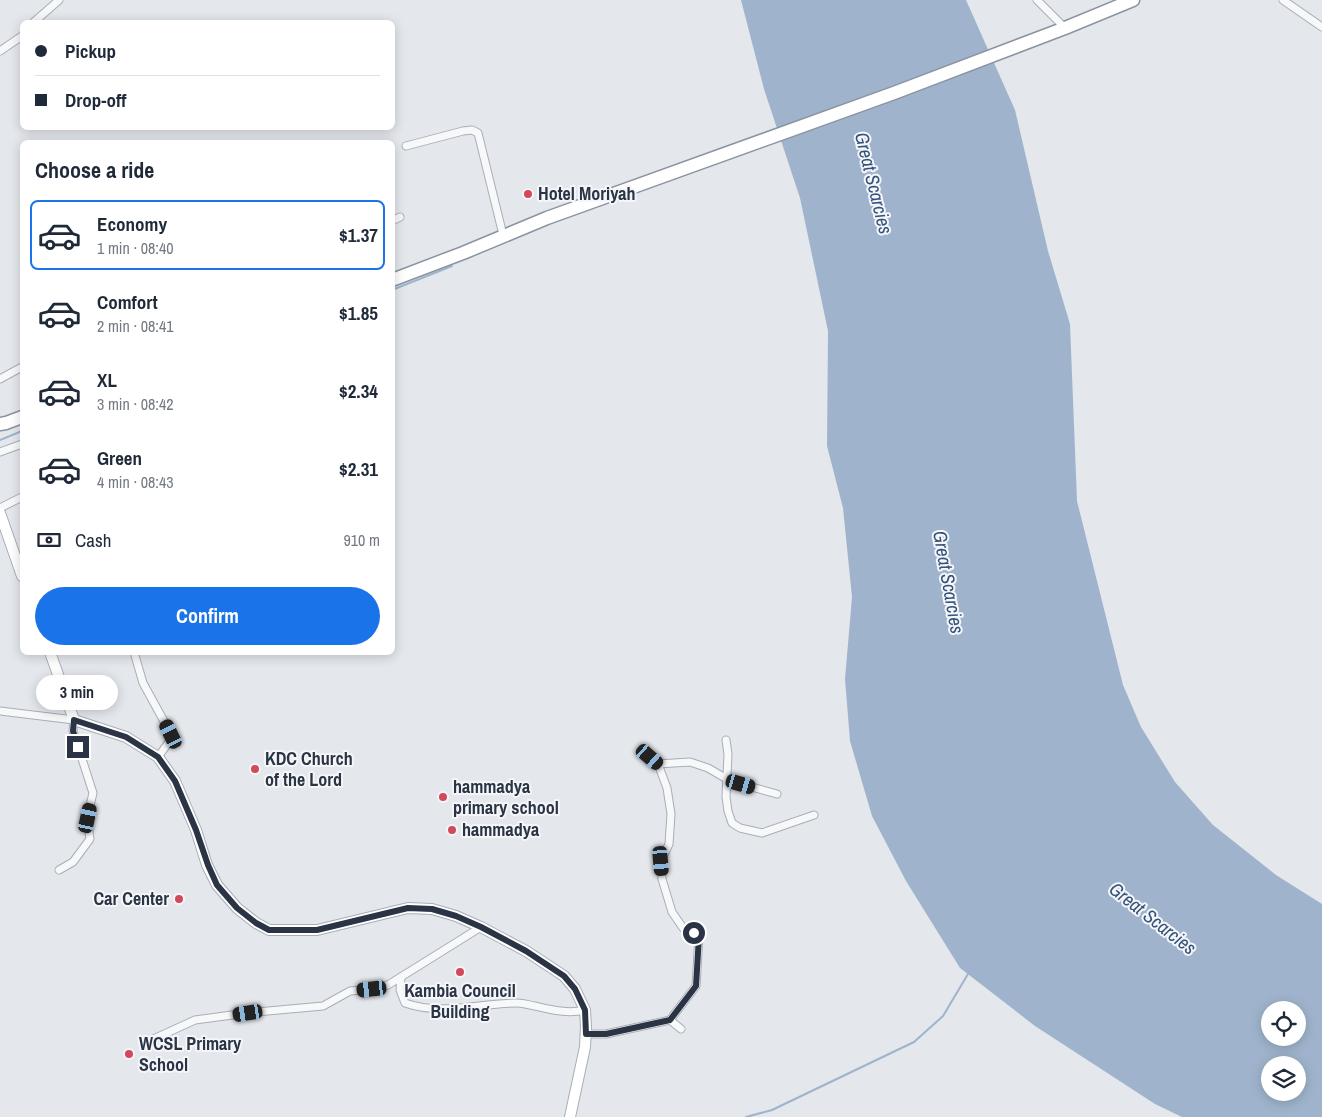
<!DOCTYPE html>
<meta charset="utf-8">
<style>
:root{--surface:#fff;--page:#f6f6f7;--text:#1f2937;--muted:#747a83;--line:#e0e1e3;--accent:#1a73e8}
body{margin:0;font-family:"Archivo Narrow",sans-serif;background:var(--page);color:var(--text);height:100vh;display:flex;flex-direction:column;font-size:19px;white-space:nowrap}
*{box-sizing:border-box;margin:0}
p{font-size:16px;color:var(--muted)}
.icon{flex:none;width:28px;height:28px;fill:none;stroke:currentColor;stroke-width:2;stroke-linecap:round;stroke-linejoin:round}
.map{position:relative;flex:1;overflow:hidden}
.panel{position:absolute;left:20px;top:140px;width:375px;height:515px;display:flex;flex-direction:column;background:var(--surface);border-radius:8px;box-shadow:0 2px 12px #0003}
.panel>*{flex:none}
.guide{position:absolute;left:20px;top:20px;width:375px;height:110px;border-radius:8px;box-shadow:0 2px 12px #0003;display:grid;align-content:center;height:110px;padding:0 15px;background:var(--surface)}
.fabs{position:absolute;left:1261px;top:1001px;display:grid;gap:10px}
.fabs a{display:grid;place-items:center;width:45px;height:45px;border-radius:50%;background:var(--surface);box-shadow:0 2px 12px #0003;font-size:25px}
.end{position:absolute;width:22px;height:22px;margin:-11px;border:6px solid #2b3445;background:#fff;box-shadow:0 0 0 2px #fff}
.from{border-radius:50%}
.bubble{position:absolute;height:35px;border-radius:18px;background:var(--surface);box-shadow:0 2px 12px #0003;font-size:16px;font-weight:700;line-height:35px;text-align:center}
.car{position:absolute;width:15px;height:30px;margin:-15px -8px;border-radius:6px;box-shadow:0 0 4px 1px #0007;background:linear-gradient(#222 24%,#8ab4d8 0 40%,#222 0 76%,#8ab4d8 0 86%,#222 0)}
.guide b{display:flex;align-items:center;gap:18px;height:48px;font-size:19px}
.guide b+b{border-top:1px solid var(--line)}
.guide i{width:12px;height:12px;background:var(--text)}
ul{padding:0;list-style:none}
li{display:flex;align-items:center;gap:15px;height:70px;margin:0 10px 8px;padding:0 5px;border:2px solid transparent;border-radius:8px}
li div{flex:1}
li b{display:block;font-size:19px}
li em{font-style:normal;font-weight:700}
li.active{border-color:var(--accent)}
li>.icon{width:45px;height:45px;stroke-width:1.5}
h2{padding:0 15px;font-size:22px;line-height:60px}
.pay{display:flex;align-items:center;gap:12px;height:55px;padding:0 15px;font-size:19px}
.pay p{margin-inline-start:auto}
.cta{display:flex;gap:10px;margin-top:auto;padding:10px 15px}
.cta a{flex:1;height:58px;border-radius:30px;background:var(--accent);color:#fff;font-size:20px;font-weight:700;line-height:58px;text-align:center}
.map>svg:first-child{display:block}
</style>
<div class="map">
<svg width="1322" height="1117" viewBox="0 0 1322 1117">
<rect width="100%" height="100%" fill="#e4e7ec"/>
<path fill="#9fb4cc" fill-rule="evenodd" d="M741,0H966L1015,110L1048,251L1070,324L1077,501L1123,685L1141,727L1175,782L1213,825L1276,875L1322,904V1117H1182L1155,1104L1035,1026L960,968L906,881L872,816L850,741L845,679L852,597L843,508L827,446L828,331L800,198L764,89ZM1270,1010H1298V1038H1270ZM1270,1065H1298V1092H1270Z"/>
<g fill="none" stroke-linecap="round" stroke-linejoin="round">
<g stroke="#9fb4cc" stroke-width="2">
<path d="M392,290L452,266"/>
<path d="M0,440L22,431"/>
<path d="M746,1117L772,1110L914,1042L943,1016L968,974"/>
</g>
<g stroke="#a9aeb7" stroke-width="9">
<g id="street">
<path d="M1037,0L1065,28"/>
<path d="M1283,0L1322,27"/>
<path d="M34,22L59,0"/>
<path d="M0,51L22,36"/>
<path d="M406,146L463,131L472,130L478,133L503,235"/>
<path d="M392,221L400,217"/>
<path d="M0,379L22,367"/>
<path d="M0,452L22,444"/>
<path d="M0,508L22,497"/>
<path d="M134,652L143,683L171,734L169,742L158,757"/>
<path d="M0,711L74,720L73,731L93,793L87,818L90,839L73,862L59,870"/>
<path d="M726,740L728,754L726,797L728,811L732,823L740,828L762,833L814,815"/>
<path d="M650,757L658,764L690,762L708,768L727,779L741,784L777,794"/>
<path d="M401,977L400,990L405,1003C442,1016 479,1003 517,1003C523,1003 529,1005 535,1006C552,1010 568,1014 585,1010"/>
<path d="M670,1020L681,1029"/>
<path d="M586,1034H606L670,1020L696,986L699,936L683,928L672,912L662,879L661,861L669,844L671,814L667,788L658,764"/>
<path d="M149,1041L195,1020L247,1013L323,1006L350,991L373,989L388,985L481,927"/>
</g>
</g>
<g stroke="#a9aeb7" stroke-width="12">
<g id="secondary">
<path d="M0,513L22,576"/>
<path d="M50,652L74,720L126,737L158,757L175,781L196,830L207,865L217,885L237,908L256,923L269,930H317L408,908L432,909L456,916L481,927L526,951L564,976L575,989L585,1010L586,1027L585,1047L570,1117"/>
</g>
</g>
<g stroke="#8b94a3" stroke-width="15">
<g id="highway">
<path d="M392,280L463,253L547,218L894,93L1065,28L1133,0"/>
<path d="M0,424L6,423L22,417"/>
</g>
</g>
<use href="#street" stroke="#f7f8fa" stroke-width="7"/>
<use href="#secondary" stroke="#fff" stroke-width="10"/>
<use href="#highway" stroke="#fff" stroke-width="12"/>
</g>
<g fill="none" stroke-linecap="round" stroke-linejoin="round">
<path stroke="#2b3445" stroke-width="6" d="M78,747L73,731L74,720L126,737L158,757L175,781L196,830L208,865L217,885L237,908L256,923L269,930H317L408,908L432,909L456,916L481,927L526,951L564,976L575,989L585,1010L586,1034H606L670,1020L696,986L699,936L694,933"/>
</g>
<g fill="#d1495b" stroke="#f4f6f9" stroke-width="2">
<circle cx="528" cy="194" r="5"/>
<circle cx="255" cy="769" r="5"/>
<circle cx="443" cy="797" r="5"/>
<circle cx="452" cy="830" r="5"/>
<circle cx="179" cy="899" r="5"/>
<circle cx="460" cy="972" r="5"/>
<circle cx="129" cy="1054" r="5"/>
</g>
<g text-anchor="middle" stroke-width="4" stroke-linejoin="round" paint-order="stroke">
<g font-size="18" font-weight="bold" fill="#2b3445" stroke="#f4f6f9" text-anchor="start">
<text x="538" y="200">Hotel Moriyah</text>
<text x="265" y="765">KDC Church<tspan x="265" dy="21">of the Lord</tspan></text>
<text x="453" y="793">hammadya<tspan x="453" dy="21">primary school</tspan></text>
<text x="462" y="836">hammadya</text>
<text x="169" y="905" text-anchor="end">Car Center</text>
<text x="460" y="997" text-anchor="middle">Kambia Council<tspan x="460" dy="21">Building</tspan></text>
<text x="139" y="1050">WCSL Primary<tspan x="139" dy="21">School</tspan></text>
</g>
<g font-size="19" font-style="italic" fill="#34527a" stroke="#f4f6f9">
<text transform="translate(874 183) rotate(76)" y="7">Great Scarcies</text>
<text transform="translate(949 582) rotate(80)" y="7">Great Scarcies</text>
<text transform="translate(1153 918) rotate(38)" y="7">Great Scarcies</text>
</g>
</g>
</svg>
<div class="fabs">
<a><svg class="icon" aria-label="locate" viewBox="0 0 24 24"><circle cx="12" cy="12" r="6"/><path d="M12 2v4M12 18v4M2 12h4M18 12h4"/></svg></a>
<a><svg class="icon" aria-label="layers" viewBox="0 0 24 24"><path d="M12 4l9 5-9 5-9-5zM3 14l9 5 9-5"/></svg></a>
</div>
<i class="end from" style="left:694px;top:933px"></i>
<i class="end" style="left:78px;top:747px"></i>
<div class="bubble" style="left:36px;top:675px;width:82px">3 min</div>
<i class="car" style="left:171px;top:734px;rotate:334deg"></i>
<i class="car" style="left:650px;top:757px;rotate:131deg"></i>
<i class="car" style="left:741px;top:784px;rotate:106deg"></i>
<i class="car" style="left:88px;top:818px;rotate:12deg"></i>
<i class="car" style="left:661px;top:861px;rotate:175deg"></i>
<i class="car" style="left:372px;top:989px;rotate:264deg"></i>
<i class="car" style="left:248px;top:1013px;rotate:261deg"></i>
<div class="guide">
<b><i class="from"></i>Pickup</b>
<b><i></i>Drop-off</b>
</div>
<section class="panel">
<h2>Choose a ride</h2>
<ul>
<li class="active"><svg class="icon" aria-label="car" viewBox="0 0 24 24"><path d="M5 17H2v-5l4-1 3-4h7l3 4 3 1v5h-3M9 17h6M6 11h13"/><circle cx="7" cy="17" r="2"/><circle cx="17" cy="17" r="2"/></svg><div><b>Economy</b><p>1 min · 08:40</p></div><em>$1.37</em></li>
<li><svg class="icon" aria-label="car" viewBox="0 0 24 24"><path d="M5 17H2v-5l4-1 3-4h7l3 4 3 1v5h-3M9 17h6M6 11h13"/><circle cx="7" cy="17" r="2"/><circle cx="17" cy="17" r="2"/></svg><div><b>Comfort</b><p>2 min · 08:41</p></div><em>$1.85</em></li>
<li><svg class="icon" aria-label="car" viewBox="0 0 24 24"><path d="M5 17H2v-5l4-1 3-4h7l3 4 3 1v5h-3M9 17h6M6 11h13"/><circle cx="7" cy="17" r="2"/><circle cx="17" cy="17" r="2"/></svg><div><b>XL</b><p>3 min · 08:42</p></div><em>$2.34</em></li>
<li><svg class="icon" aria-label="car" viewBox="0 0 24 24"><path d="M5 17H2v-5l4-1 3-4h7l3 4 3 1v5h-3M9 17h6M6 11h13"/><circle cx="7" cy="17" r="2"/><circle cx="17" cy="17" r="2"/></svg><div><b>Green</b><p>4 min · 08:43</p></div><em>$2.31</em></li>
</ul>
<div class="pay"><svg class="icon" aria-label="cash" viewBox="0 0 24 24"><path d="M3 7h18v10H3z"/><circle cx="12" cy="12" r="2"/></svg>Cash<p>910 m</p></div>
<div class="cta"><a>Confirm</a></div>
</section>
</div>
